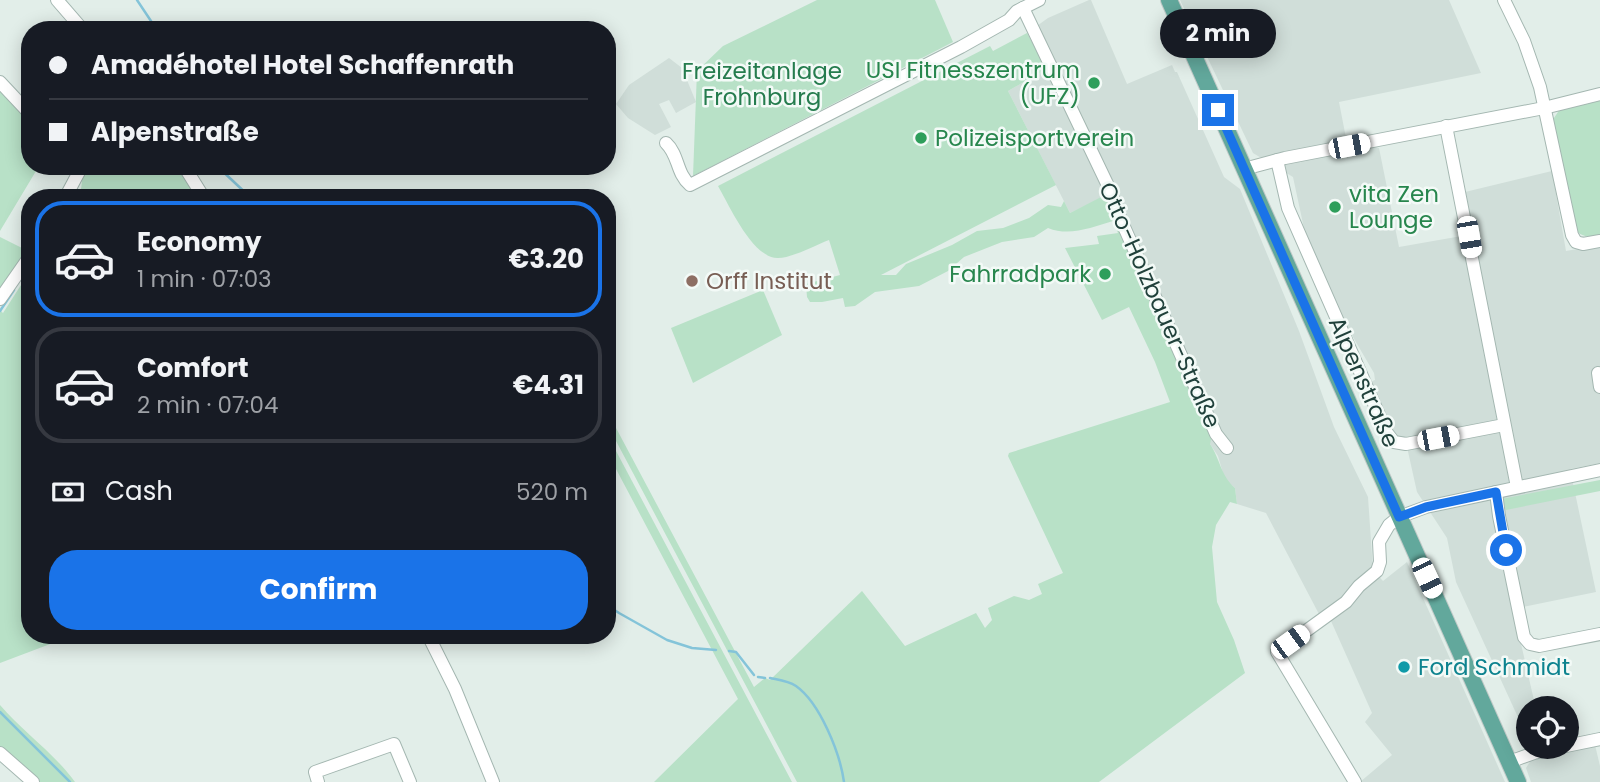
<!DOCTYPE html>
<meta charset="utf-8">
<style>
:root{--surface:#171b24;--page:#242831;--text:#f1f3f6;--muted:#9ea1a6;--line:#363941;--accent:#1a73e8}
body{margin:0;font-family:Poppins,sans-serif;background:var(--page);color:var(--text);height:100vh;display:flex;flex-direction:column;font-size:26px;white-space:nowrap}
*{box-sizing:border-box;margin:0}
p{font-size:23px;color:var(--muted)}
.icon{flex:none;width:38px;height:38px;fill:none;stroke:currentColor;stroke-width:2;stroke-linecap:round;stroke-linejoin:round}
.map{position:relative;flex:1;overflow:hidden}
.sheet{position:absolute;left:21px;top:189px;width:595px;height:455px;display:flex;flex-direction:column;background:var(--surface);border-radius:28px;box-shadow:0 4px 18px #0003}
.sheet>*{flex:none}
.guide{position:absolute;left:21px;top:21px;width:595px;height:154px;border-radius:28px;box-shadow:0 4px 18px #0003;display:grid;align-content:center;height:154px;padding:0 28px;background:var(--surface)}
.buttons{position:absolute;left:1516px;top:696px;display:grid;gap:14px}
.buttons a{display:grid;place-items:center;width:63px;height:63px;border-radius:50%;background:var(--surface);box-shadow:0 4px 18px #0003;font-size:35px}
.end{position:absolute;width:32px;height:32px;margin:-16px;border:9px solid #1a73e8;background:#fff;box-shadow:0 0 0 4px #fff}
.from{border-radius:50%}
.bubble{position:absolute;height:49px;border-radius:24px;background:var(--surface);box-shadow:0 4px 18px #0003;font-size:23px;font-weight:700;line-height:49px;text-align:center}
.car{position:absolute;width:21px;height:42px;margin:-21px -10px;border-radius:9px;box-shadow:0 0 5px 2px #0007;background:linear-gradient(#fff 24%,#345 0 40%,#fff 0 76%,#345 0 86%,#fff 0)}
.guide b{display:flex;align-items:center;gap:24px;height:66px;font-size:26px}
.guide b+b{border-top:2px solid var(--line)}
.guide i{width:18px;height:18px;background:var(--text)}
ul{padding:12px 0 0;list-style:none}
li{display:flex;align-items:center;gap:21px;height:116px;margin:0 14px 10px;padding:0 14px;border:4px solid var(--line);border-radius:28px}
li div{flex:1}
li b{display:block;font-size:26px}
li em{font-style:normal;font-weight:700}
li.selected{border-color:var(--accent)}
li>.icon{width:63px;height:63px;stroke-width:1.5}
.pay{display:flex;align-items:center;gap:18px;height:77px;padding:0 28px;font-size:26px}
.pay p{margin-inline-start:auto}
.action{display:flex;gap:14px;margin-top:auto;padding:14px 28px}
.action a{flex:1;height:80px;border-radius:28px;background:var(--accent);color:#fff;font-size:28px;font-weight:700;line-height:80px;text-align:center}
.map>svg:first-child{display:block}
</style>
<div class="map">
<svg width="1600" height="782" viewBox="0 0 1600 782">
<rect width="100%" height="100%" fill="#e2eee9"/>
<g fill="#d0ded9">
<path d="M1089,0H1091L1127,84L1172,65L1175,72H1177L1224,177L1240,189L1299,331L1334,427L1368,497L1373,570L1383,581L1407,562L1505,782H1360L1392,755L1365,722L1372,713L1331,621L1320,616L1266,513L1237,504L1235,488L1225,480L1218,456L1210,444L1105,196L1070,213L1008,91L1047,69L1027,33L1048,18Z"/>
<path d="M1180,0H1449L1481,73L1339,102L1346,138L1379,148L1399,247L1473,234L1465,192L1552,171L1566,251L1600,245V463L1570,469L1596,592L1513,609L1536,709H1528V739L1456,582L1447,538L1417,492L1407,447L1392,429L1370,382L1375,380L1374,373L1339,313L1305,233L1293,177L1253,153Z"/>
<path d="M669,58L682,68L696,102L676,113L669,100L659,104L671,127L655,135L628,118L616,104L629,85Z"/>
<path d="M1595,745L1600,766V782H1531L1526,768L1531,760Z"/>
</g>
<g fill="#b8e1c7">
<path d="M817,0H935L953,42L693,176L697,71L723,46Z"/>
<path d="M1027,33L1047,69L1008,91L1056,185L881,275H896L906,264L952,245L977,231L1003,228L1029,218L1048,205L1061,207L1064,201L1070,213L1105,195L1212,435L1210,444C1220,459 1221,476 1235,488L1237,504L1230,502L1216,525L1212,547L1217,602L1234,640L1245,673L1099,782H797L607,424V411L754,687L765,678L770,680L862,591L905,646L976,613L985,628L992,620L988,608L1014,596L1029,600L1042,594L1038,584L1063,573L1008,456L1009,453L1170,402L1155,362L1129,307L1102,320L1065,248L1099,244L1097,236L1118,233L1113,221C1092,227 1070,237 1048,228L1034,237L1002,242L964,257L948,271L919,286L875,292L855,306L845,307L843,298L822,302H810L807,297L806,284L840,275L829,240C816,245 792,258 778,258C753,259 729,205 718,186L990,46L993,51Z"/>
<path d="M0,86L22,110L30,104V166H39L0,231Z"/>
<path d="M1600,99V235C1588,237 1582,238 1574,228L1552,121L1560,109Z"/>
<path d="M84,166H177L198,198H76L81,189Z"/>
<path d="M0,237L30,252L0,292Z"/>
<path d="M30,271V635H74L0,663V310L3,313Z"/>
<path d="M763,290L782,335L693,383L671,328Z"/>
<path d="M607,434L792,782H654L738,699L607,452Z"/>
<path d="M1600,480V491L1506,510L1502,507L1501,499Z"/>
<path d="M0,705C23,732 54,753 75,782H39L0,748Z"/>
</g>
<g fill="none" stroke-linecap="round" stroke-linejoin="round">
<g stroke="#84c4d9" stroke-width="2.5">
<path d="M137,0L157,30"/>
<path d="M217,166L251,198"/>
<path d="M0,311L14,290"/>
<path d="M607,605L619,613L667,640L692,648L716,650"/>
<path d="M729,651L736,652L754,675"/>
<path d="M758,677L765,678"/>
<path d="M770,678C779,680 788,681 796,686C820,703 840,753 844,782"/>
<path d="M0,712L70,782"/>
</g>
<g stroke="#a4b7b1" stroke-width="14">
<g id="minor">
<path d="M57,0L83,30"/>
<path d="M1504,0L1524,41L1540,87L1572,235L1576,242L1583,244L1600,241"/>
<path d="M1023,8L1111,192L1121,220L1216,434L1227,448"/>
<path d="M0,82L30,114"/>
<path d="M1446,126L1517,487"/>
<path d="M666,143C679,155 676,173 690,185L961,47L1009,20L1017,11L1039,0"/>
<path d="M1277,160L1288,208L1387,433L1394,442L1406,444L1504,425"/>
<path d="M184,166L204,198"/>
<path d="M1244,169L1285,158L1544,108L1600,94"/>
<path d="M65,198L80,170V166"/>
<path d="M0,299L30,256"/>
<path d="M1598,373L1600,387"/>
<path d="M1496,492L1499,516L1524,637L1530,644L1539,646L1600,634"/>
<path d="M428,635L455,689L493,782"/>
<path d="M1566,746L1600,739"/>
<path d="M0,753L33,782"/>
<path d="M1509,762L1534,753L1561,747"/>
<path d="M318,782L315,772L394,744L410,782"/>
<path d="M1355,782L1277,652L1346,602L1359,586L1377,571L1380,562L1379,542L1389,525L1399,517L1426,507L1600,470"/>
</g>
</g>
<g stroke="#c1cac8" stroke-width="18">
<path id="major" d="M1169,0L1518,782"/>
</g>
<use href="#minor" stroke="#fff" stroke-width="12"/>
<use href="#major" stroke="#62a89c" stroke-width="16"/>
</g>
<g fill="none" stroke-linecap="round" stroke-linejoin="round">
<path stroke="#1a73e8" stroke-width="9" d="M1218,110L1399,517L1426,507L1496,492L1506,550"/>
</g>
<g fill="#2e9e5b" stroke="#f3faf7" stroke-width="2.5">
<circle cx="1094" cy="83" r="7"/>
<circle cx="921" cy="138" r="7"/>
<circle cx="1335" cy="207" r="7"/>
<circle cx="1105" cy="274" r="7"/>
</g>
<circle fill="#8d6e63" stroke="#f3faf7" stroke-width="2.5" cx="692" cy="281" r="7"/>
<circle fill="#0f9aa8" stroke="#f3faf7" stroke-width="2.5" cx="1404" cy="667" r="7"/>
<g text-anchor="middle" stroke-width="5" stroke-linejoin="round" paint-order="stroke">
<g font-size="23" fill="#27864d" stroke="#f3faf7" text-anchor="end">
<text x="1080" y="78">USI Fitnesszentrum<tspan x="1080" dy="26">(UFZ)</tspan></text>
<text x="935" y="146" text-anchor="start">Polizeisportverein</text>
<text x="1349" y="202" text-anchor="start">vita Zen<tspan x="1349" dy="26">Lounge</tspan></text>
<text x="1091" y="282">Fahrradpark</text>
</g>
<g font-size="23" fill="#257c4e" stroke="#f3faf7">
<text x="762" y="79">Freizeitanlage<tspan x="762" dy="26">Frohnburg</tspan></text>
</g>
<g font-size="23" fill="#785e54" stroke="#f3faf7" text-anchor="start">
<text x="706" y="289">Orff Institut</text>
</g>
<g font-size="23" fill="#20413b" stroke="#f3faf7">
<text transform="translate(1160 305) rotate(66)" y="8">Otto-Holzbauer-Straße</text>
<text transform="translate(1364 382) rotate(66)" y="8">Alpenstraße</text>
</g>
<g font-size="23" fill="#0d838f" stroke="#f3faf7" text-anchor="start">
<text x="1418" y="675">Ford Schmidt</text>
</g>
</g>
</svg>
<div class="buttons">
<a><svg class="icon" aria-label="locate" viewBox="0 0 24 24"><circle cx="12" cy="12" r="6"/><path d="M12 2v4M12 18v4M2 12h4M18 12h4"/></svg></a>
</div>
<i class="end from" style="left:1506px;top:550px"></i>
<i class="end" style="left:1218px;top:110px"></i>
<div class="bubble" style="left:1160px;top:9px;width:116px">2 min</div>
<i class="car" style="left:1349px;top:146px;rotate:79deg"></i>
<i class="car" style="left:1469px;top:237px;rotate:170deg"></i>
<i class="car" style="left:1438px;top:438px;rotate:79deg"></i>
<i class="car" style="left:1427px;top:578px;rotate:155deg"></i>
<i class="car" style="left:1290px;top:642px;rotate:54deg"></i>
<div class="guide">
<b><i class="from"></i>Amadéhotel Hotel Schaffenrath</b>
<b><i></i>Alpenstraße</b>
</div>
<section class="sheet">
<ul>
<li class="selected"><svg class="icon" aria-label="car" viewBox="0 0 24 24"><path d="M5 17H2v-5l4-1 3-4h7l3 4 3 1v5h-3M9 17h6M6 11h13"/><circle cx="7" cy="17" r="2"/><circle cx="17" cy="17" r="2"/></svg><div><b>Economy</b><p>1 min · 07:03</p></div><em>€3.20</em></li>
<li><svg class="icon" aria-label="car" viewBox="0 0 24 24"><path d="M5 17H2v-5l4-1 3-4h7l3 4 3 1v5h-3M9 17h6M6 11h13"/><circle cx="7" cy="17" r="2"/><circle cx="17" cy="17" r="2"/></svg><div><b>Comfort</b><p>2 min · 07:04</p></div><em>€4.31</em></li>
</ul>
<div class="pay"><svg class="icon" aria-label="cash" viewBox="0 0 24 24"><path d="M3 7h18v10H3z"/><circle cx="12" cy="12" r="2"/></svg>Cash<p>520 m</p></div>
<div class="action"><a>Confirm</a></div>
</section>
</div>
